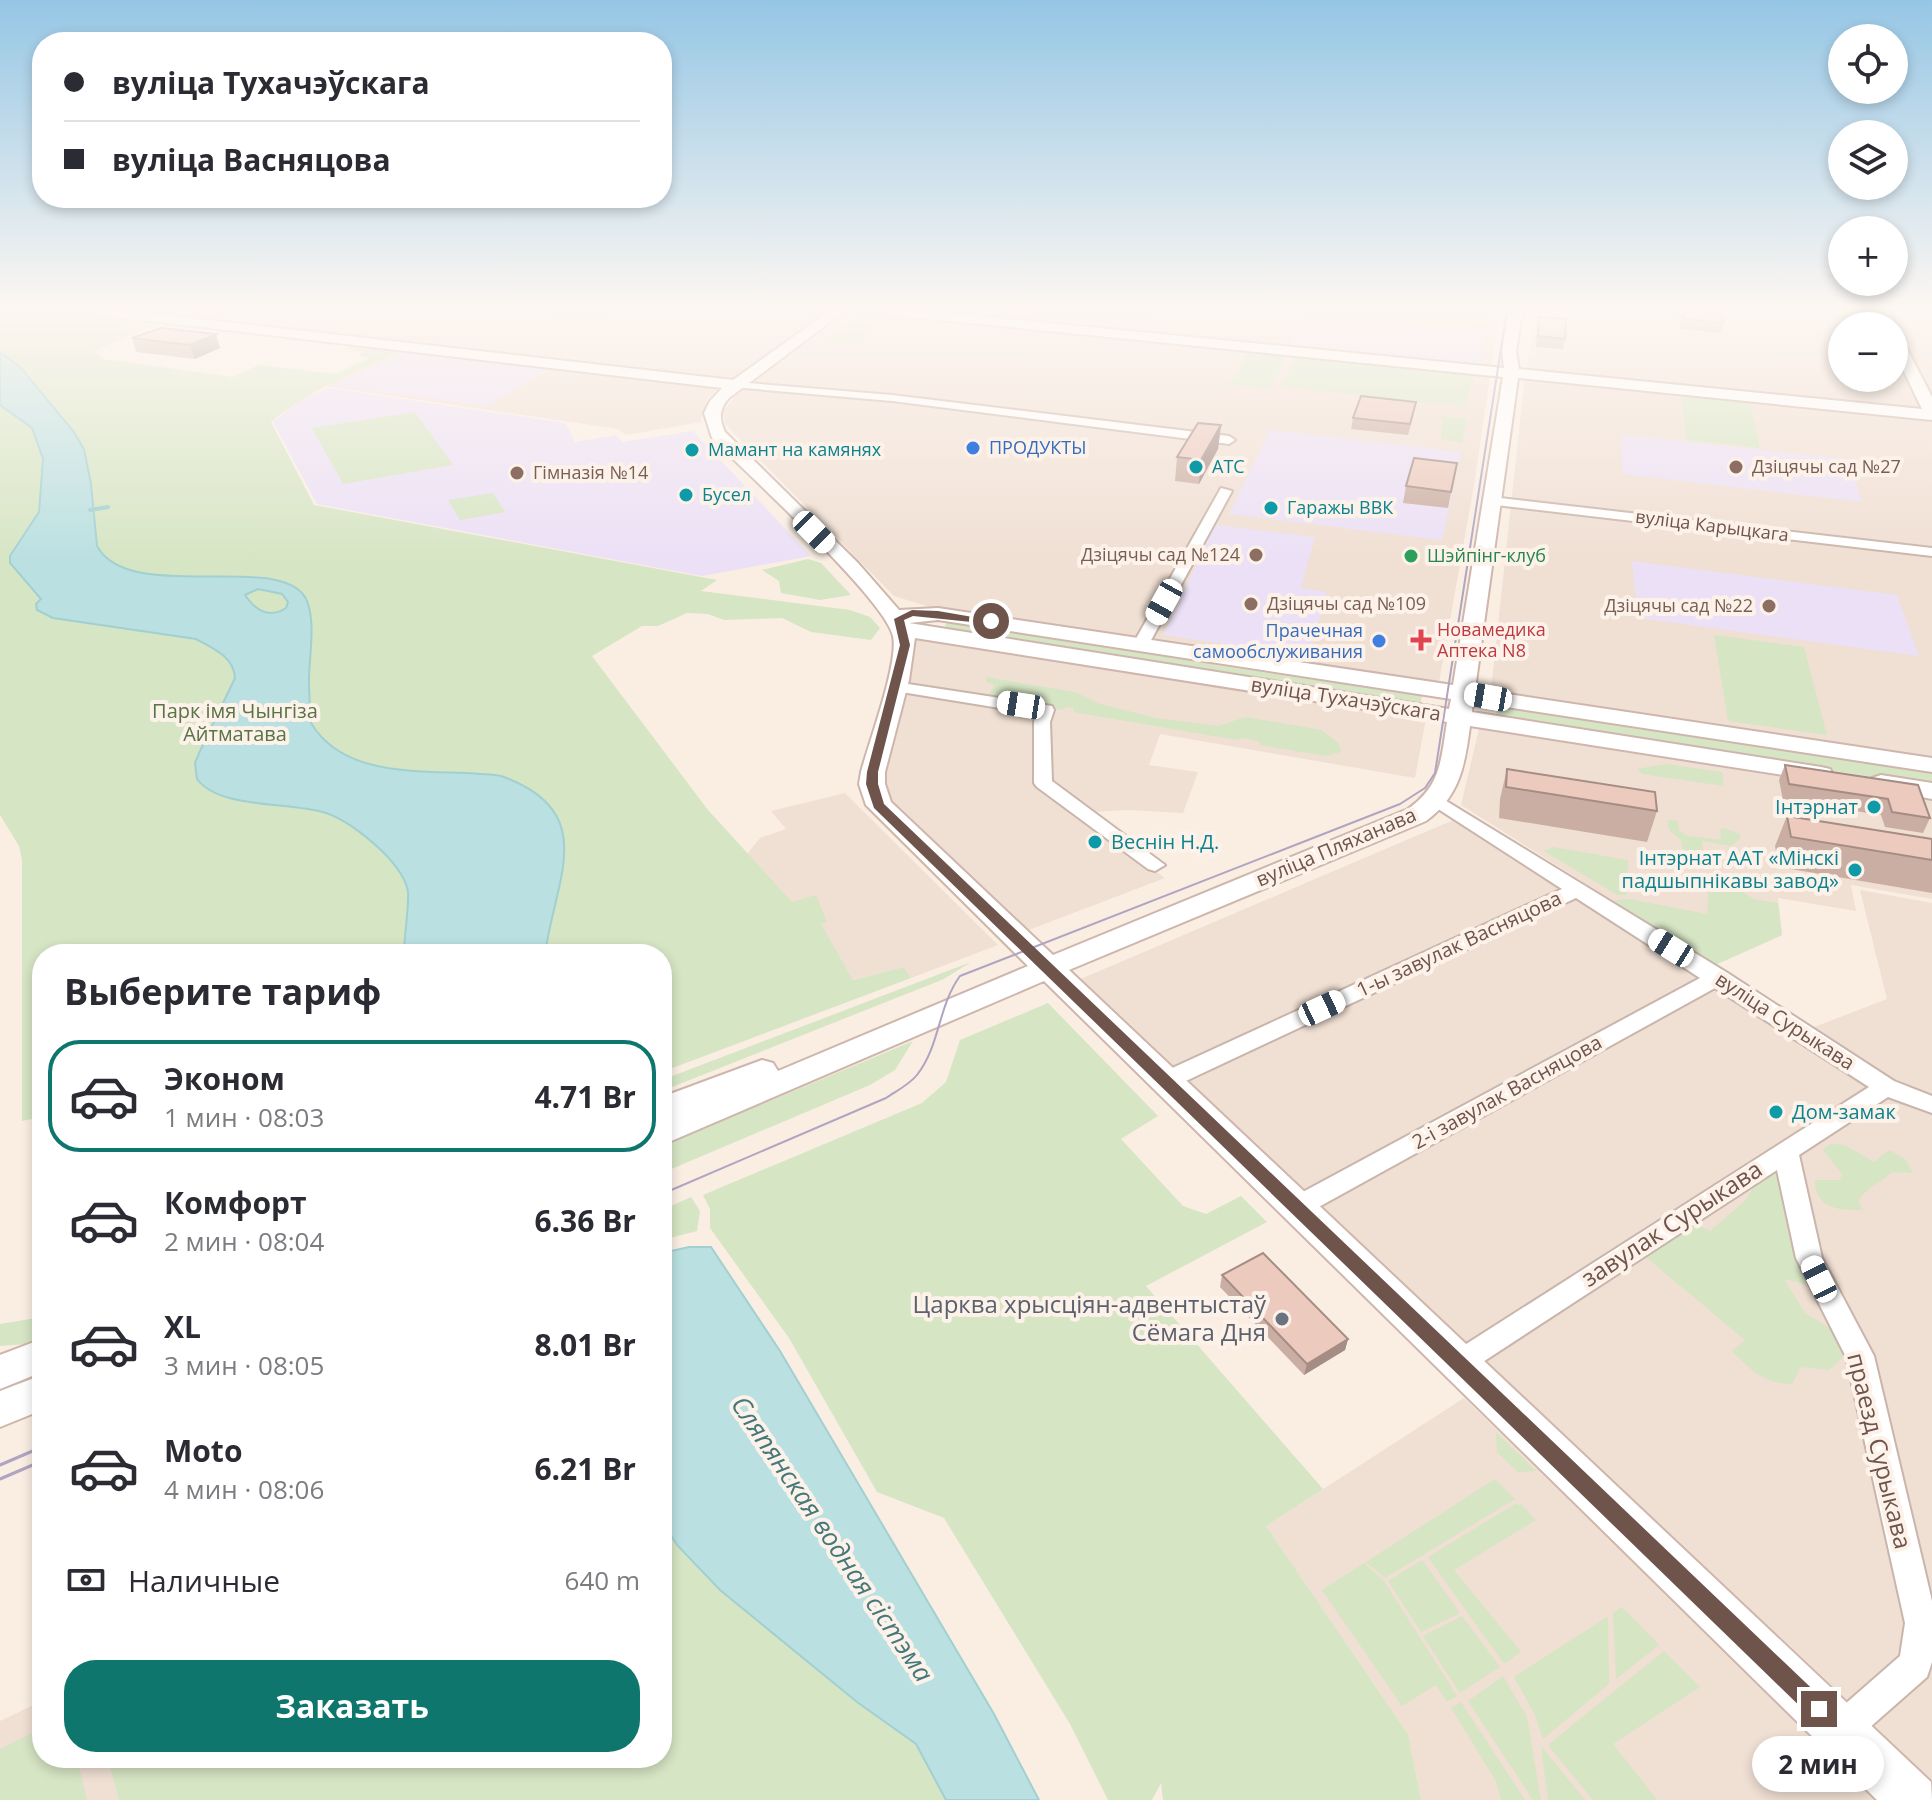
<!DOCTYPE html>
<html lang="ru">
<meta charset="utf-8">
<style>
:root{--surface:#fff;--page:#f7f7f7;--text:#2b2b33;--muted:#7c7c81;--line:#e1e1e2;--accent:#0f766e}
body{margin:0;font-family:"Open Sans",sans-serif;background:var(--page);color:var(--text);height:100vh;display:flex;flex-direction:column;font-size:30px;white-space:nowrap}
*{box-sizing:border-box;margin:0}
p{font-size:26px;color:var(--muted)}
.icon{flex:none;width:44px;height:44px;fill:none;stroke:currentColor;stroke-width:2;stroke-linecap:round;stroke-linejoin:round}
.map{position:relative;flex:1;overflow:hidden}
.panel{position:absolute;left:32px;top:944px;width:640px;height:824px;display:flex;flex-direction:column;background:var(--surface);border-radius:32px;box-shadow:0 4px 12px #0003}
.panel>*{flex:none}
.top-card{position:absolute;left:32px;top:32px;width:640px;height:176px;border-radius:32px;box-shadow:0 4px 12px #0003;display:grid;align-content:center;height:176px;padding:0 32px;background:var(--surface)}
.buttons{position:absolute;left:1828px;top:24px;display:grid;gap:16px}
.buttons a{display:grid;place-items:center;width:80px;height:80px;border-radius:50%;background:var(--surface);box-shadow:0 4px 12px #0003;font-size:40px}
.end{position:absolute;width:36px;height:36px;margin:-18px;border:10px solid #6f544c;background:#fff;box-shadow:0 0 0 4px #fff}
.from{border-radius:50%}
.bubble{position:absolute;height:56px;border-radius:28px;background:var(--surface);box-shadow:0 4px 12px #0003;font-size:26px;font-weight:700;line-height:56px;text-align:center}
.car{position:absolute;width:24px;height:48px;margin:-24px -12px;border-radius:10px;box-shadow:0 0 6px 2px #0007;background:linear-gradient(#fff 24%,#345 0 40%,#fff 0 76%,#345 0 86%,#fff 0)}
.top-card b{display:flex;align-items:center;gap:28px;height:76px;font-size:30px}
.top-card b+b{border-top:2px solid var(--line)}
.top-card i{width:20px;height:20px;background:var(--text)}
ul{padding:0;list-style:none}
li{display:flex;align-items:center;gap:24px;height:112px;margin:0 16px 12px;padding:0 16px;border:4px solid transparent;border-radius:32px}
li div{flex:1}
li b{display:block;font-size:30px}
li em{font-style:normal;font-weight:700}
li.on{border-color:var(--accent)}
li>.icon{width:72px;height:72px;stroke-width:1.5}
h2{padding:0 32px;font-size:36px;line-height:96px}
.pay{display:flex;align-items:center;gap:20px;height:88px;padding:0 32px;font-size:30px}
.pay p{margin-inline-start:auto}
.action{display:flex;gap:16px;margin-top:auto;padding:16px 32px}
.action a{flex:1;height:92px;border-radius:32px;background:var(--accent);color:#fff;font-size:32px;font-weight:700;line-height:92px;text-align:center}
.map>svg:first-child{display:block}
</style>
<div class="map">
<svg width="1932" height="1800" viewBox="0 0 1932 1800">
<rect width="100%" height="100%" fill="#faeee3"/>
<g fill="#f0dfd3" fill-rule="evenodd">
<path d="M110,310H833L736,380L725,381Z"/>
<path d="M850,310H1500L1473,491L1439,682L936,609L894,596L725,424L723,411L739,392Z"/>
<path d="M1537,310H1827L1932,318V757L1491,690L1525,375ZM1842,326H1894V378H1842Z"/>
<path d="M401,347L721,386L707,399L701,422L626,435L618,429L325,386Z"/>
<path d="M915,637L1426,718L1415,778L1160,734L1149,765L1198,772L1183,813L1127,810L1075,813L1165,878L1021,933L897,817L889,798L884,782Z"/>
<path d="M1479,729L1932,800V899L1851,885L1856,911L1778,898L1782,935L1715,965L1461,805Z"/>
<path d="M845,793L998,945L911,978L904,967L853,980L820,923L826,922L792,903L747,854L760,838L786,829L771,811Z"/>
<path d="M1458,818L1796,1034L1887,999L1860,890L1932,903V1795L1076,981Z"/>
<path d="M1464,1398L1880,1800H1421L1408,1734L1266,1526Z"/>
<path d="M42,1701V1758H107L119,1800H0V1721Z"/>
</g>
<g fill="#ebe0f6">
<path d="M494,310H643L634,315L576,321Z"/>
<path d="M1021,310H1160L1150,320L1131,318L1111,325L1015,315Z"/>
<path d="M1307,310H1356L1367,315L1487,325L1479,365L1287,346Z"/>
<path d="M404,351L453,357L551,368L487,406L331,386Z"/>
<path d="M328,388L565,423L575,442L616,435L623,442L693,431L811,556L702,576L317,504L273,422L300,400Z"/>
<path d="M1270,430L1461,452L1442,540L1229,514Z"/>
<path d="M1621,435L1848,459L1862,502L1622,474Z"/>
<path d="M1215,525L1315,537L1301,588L1327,592L1309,656L1163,635Z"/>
<path d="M1632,561L1897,595L1919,656L1638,618Z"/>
</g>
<g fill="#d6e5c4">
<path d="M0,310H75L168,320L94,351L104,359L232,377L259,365L336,374L369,358L358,355L363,352L347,350L358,349H345L352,345L402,351C354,374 313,387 271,422L314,505L717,580L701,591L850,610L870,617L880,628L871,640L811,632L782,618L724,620L708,614L687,613L658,626H642L592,656L708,810L792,902L816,895L827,922L821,924L853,980L904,967L911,978L662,1072V954H42V1117L22,1121V860L19,846L0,815Z"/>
<path d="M1443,310H1476L1489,314L1484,320L1490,325L1488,329L1366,318L1357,312L1459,315Z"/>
<path d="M863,312L891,315L854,345L824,342Z"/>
<path d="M1249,350L1288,354L1270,389L1229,385Z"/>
<path d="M1295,355L1475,373L1466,407L1281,387Z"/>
<path d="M1681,394L1750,401L1760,448L1686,440Z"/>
<path d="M415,412L453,465L343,484L312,428Z"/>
<path d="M1439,416L1467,418L1462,443L1441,439L1442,419Z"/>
<path d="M493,493L505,512L460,520L448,500Z"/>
<path d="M808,559L821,563L851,595L820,600L781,593L779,581L762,570Z"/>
<path d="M947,621L1210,658L1215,665L1391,691L1398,687L1423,691L1420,707L1379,700V696L1215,670L1206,673L990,639L950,629L945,626Z"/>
<path d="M1714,635L1804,647L1827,735L1728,721Z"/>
<path d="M987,677L1075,692L1097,703L1156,718L1219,726L1245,717L1322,730L1339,744L1341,752L1326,756L1260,745L1259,741L1243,738L1237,740L1073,712L1074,708L1066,707L1063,710L975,696L988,695L995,685L986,682Z"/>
<path d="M1497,703L1932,769V786L1496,719Z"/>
<path d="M1666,764L1722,772L1724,786L1642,774L1637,769Z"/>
<path d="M1670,820L1678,821L1679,831L1688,836L1721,840L1720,830L1723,828L1740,834V839L1731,846L1702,841L1703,855L1683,852L1681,840L1670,831L1667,822Z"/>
<path d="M1553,847L1628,860L1627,895H1617L1544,851Z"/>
<path d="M1710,873L1754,899L1778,903L1782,935L1715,965L1613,900L1629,899L1707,914Z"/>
<path d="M971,962L944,979L662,1091V1080Z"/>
<path d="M1048,1003L1158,1116L1121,1139L1183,1206L1206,1214L1241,1196L1267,1222L1146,1286L1323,1489L1266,1526L1408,1734L1421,1800H1163L1161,1783L1152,1800H1108L1070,1724L944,1518L877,1492L789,1338L710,1228V1209L703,1195L922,1103L946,1082L960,1040Z"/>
<path d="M913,1041L895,1070L870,1085L662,1173V1146Z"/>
<path d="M1830,1144L1845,1145L1874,1162L1889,1150L1906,1160L1913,1173L1892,1172C1880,1183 1868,1187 1858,1200L1863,1210C1839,1211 1815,1208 1815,1180H1840L1842,1174L1823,1150Z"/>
<path d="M1762,1172L1775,1175L1786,1183L1812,1286L1784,1279L1805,1313L1833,1330L1843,1357L1829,1370L1801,1367L1792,1384C1765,1384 1750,1370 1732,1351L1745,1340L1641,1253L1689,1221L1710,1231L1746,1200Z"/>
<path d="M691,1197L700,1211L697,1231L662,1240V1210Z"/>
<path d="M42,1317V1338L27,1344L0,1346V1324Z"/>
<path d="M1496,1432L1536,1471L1518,1472L1497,1452Z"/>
<path d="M1495,1479L1515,1499L1385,1578L1366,1562Z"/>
<path d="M1515,1504L1522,1505L1536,1520L1454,1570L1521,1652L1504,1664L1428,1557Z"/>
<path d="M662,1521L677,1545L720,1590L857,1702L916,1744L946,1800H119L107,1758H662Z"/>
<path d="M1422,1560L1460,1613L1421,1632L1388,1581Z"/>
<path d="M1364,1563L1384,1581L1457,1696L1447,1702L1436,1685L1402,1706L1322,1590Z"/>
<path d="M1622,1607L1659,1645L1616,1679L1613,1613Z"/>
<path d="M1462,1616L1500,1667L1460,1693L1423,1636Z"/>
<path d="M1608,1616L1609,1684L1543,1739L1535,1715L1514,1677Z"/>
<path d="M1664,1651L1700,1687L1613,1744L1657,1800H1593L1548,1745Z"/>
<path d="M1503,1676L1527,1717L1541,1800H1533L1468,1701Z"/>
<path d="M1461,1702L1525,1800H1501L1496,1781L1451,1708Z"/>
<path d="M42,1728V1758H77L87,1800H0V1749Z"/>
<path d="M1541,1746L1585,1800H1548Z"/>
</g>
<g fill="#bae0e1" stroke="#a2d0d1" stroke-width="2" fill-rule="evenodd">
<path d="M0,352L21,368L74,432L84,449L91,484L97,546C129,606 286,549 307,601C316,624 309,656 309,680C309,695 310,709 311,723C348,785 441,767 501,776C601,811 555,879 545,954H404C404,936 409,909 408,892C406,877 392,861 382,851C366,836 347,820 326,813C291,801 220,810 197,779L195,763L200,751L235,678C234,657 213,648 196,639L53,618L37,610L36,604L41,599L10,563V556L39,512L43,459L32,428L0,405ZM258,589L282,594L288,602L286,608C269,619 255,610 245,595Z"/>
<path d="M689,1247H711L780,1351L994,1714L1039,1800H946L916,1744L857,1702L720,1590L677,1545L662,1521V1253Z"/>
</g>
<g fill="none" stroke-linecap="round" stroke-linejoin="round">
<path stroke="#a2d0d1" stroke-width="4" d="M90,510L108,507"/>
<g stroke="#c9b5ab" stroke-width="4">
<g id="street">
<path d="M736,382L892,395L1229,436L1235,440L1229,444L892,401L732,387L730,385Z"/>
<path d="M1221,488L1232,491L1149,644L1146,647H1136L1133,644Z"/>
<path d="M1492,497L1932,548V556L1487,504V498Z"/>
<path d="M895,682L1052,706L1054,710L1050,722L1052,781L1165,865L1155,871L1148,869L1037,787L1034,783V722L1036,714L889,690L887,687Z"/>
<path d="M1438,796L1726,972L1894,1081L1932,1096V1113L1888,1097L1799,1155L1822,1258L1874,1356L1932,1601V1662L1927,1677L1852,1743L1840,1748L1828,1743L1823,1731L1828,1719L1900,1656L1905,1623L1846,1357L1796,1258L1777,1170L1469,1371L1459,1375L1449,1371L1445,1363L1449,1355L1869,1087L1715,988L1306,1214L1297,1217L1288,1214L1284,1207L1288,1200L1700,978L1576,898L1173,1087H1157L1153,1081L1157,1075L1562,889L1432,805L1429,801Z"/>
</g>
</g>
<g stroke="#ceb6ac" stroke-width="4">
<g id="secondary">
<path d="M82,310H121L733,380L831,310H846L729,398C719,409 719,419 725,432L858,563L899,610L938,608L1453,685L1503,377L881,314L874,310H918L1504,368L1502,351L1509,310H1523L1516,351L1519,369L1922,409L1894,351V332L1899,333L1932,397V420L1518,378L1475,689L1932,758V772L1473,702L1472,712L1821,767L1830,769L1833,774L1830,779L1821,781L1470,726C1465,765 1460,796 1426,821L1069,970L1931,1782L1932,1800H1877L1044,981L662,1145V1097L762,1060L773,1063L778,1071L1028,966L866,805L859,784L861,772C869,742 899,662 893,636C885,599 745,472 712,438L704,413L710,401L722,388L89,314ZM938,620L1451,699L1449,709L909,623ZM915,638L1447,722C1441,760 1441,786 1408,809L1053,955L891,802L885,784V772L909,680Z"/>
<path d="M1875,310H1889L1896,326L1894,329V326H1882Z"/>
<path d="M1881,775L1932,783V799L1872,788L1868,783L1872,778Z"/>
<path d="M42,1339V1372L0,1389V1355Z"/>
<path d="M42,1375V1410L0,1427V1391Z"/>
</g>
</g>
<use href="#street" fill="#fff" fill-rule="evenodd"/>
<use href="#secondary" fill="#fff" fill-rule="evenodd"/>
<path stroke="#b0a4c1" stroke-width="2" d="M662,1194L886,1098C896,1091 909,1085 917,1075C940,1046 938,1006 960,976L1400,804L1425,788L1435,773L1507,310"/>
<g stroke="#b0a4c1" stroke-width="3">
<path d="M0,1465L42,1447"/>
<path d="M0,1479L42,1461"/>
</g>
</g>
<g fill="#cbaea3">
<path d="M1680,310H1720L1724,323L1721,333L1681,329L1679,315Z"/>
<path d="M1539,317L1565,339L1563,349L1536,347L1537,327Z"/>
<path d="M132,338L220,348L195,359L136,352Z"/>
<path d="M1414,413L1408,435L1351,429L1353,418Z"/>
<path d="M1221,425L1218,449L1199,484L1175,481L1177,457Z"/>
<path d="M1457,463L1448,508L1403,503L1406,486Z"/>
<path d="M1785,765L1918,785L1930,818L1923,833L1885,827L1881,815L1783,800L1779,780Z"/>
<path d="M1507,769L1657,811L1647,842L1499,818L1500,799Z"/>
<path d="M1787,816L1932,839V893L1779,867L1775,846Z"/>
<path d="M1222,1275L1348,1339L1345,1350L1304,1375L1220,1287Z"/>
</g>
<g fill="#a58d85">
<path d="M216,334L220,348L195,359L190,345Z"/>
<path d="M1221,425L1218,449L1199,484L1201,460Z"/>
<path d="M1348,1339L1345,1350L1304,1375L1307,1364Z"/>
</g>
<g fill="#eccabe" stroke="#a58d85" stroke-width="2">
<path d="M1682,310H1720L1724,323L1684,319Z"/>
<path d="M1539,317L1566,319L1565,339L1538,336Z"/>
<path d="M161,328L216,334L190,345L132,338Z"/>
<path d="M1361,396L1416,402L1410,424L1353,418Z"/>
<path d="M1198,423L1221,425L1201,460L1177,457Z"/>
<path d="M1414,458L1457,463L1451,492L1406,486Z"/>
<path d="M1785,765L1918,785L1930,818L1892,812L1888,799L1789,784Z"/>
<path d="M1507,769L1655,792L1657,811L1506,787Z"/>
<path d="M1787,816L1932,839V860L1791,837Z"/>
<path d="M1263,1253L1348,1339L1307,1364L1222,1275Z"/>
</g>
<linearGradient id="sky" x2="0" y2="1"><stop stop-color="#95c6e5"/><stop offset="0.55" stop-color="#fdf7f2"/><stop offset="1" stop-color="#fdf7f2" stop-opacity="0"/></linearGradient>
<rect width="1932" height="562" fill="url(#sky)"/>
<path fill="#6f544c" d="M912,610L938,611L996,621L991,624L913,616L904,620L910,645L878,772V784L884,804L1826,1702L1830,1709L1826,1717L1819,1720L1811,1717L874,808L866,784L867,772L900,645L894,619Z"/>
<g fill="#3f7fe0" stroke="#fdf2e9" stroke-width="3">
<circle cx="973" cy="448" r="8"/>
<circle cx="1379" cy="641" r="8"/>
</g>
<g fill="#0f9aa8" stroke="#fdf2e9" stroke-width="3">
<circle cx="692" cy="450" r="8"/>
<circle cx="1196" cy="467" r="8"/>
<circle cx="686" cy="495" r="8"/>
<circle cx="1271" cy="508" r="8"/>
<circle cx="1874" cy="807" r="8"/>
<circle cx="1095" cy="842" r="8"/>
<circle cx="1855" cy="870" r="8"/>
<circle cx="1776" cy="1112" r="8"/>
</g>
<g fill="#8d6e63" stroke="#fdf2e9" stroke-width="3">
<circle cx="1736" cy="467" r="8"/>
<circle cx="517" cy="473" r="8"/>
<circle cx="1256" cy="555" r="8"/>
<circle cx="1251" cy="604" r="8"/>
<circle cx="1769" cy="606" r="8"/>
</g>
<circle fill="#2e9e5b" stroke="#fdf2e9" stroke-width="3" cx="1411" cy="556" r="8"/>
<path fill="#e0444e" stroke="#fdf2e9" stroke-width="3" d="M1417 628h8v8h8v8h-8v8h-8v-8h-8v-8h8z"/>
<circle fill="#6b7280" stroke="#fdf2e9" stroke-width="3" cx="1282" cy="1319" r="8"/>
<g text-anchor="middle" stroke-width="8" stroke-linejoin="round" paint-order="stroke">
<g font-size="18" fill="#366cbe" stroke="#fdf2e9" text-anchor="start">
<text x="989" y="454">ПРОДУКТЫ</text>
<text x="1363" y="637" text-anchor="end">Прачечная<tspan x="1363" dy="21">самообслуживания</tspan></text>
</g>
<g font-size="18" fill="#0d838f" stroke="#fdf2e9" text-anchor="start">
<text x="708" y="456">Мамант на камянях</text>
<text x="1212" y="473">АТС</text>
<text x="702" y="501">Бусел</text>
<text x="1287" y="514">Гаражы ВВК</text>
</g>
<g font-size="18" fill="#785e54" stroke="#fdf2e9" text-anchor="start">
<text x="1752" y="473">Дзіцячы сад №27</text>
<text x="533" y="479">Гімназія №14</text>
<text x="1240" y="561" text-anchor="end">Дзіцячы сад №124</text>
<text x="1267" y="610">Дзіцячы сад №109</text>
<text x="1753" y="612" text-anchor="end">Дзіцячы сад №22</text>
</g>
<g font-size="18" fill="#6f544c" stroke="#fdf2e9">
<text transform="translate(1712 526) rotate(7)" y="6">вуліца Карыцкага</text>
</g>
<g font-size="18" fill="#27864d" stroke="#fdf2e9" text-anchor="start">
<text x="1427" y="562">Шэйпінг-клуб</text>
</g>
<g font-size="18" fill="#be3a42" stroke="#fdf2e9" text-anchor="start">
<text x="1437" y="636">Новамедика<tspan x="1437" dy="21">Аптека N8</tspan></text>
</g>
<g font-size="20" fill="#6f544c" stroke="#fdf2e9">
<text transform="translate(1346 699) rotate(9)" y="7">вуліца Тухачэўскага</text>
<text transform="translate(1336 847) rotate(-23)" y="7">вуліца Пляханава</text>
<text transform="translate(1459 944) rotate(-25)" y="7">1-ы завулак Васняцова</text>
<text transform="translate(1785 1021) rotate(33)" y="7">вуліца Сурыкава</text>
<text transform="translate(1507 1092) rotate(-29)" y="7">2-і завулак Васняцова</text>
</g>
<g font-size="20" fill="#597445" stroke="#fdf2e9">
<text x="235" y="718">Парк імя Чынгіза<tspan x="235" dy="23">Айтматава</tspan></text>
</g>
<g font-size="20" fill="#0d838f" stroke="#fdf2e9" text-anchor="end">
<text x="1858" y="814">Інтэрнат</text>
<text x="1111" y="849" text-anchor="start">Веснін Н.Д.</text>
<text x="1839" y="865">Інтэрнат ААТ «Мінскі<tspan x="1839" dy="23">падшыпнікавы завод»</tspan></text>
<text x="1792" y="1119" text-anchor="start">Дом-замак</text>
</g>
<g font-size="24" fill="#6f544c" stroke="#fdf2e9">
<text transform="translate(1672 1224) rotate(-33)" y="8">завулак Сурыкава</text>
<text transform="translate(1879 1451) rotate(76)" y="8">праезд Сурыкава</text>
</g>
<g font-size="24" fill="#5b616d" stroke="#fdf2e9" text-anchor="end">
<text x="1266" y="1313">Царква хрысціян-адвентыстаў<tspan x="1266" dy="28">Сёмага Дня</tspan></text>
</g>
<g font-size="26" font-style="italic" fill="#45787a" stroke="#fdf2e9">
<text transform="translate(832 1539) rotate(56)" y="9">Сляпянская водная сістэма</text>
</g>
</g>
</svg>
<div class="buttons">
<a><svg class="icon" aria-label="locate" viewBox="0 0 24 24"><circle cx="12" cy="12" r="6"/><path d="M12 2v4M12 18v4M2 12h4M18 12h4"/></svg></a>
<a><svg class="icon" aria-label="layers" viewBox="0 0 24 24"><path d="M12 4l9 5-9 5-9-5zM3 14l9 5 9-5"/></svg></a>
<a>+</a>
<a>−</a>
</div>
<i class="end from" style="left:991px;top:621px"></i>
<i class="end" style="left:1819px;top:1709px"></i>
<div class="bubble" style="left:1752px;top:1736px;width:132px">2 мин</div>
<i class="car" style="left:814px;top:532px;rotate:135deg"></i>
<i class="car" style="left:1164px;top:602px;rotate:209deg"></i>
<i class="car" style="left:1488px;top:697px;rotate:280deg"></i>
<i class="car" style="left:1021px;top:705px;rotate:279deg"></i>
<i class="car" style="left:1671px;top:948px;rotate:302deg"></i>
<i class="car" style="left:1322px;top:1008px;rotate:65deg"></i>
<i class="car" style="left:1819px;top:1279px;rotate:334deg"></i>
<div class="top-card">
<b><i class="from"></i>вуліца Тухачэўскага</b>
<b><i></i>вуліца Васняцова</b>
</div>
<section class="panel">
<h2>Выберите тариф</h2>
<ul>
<li class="on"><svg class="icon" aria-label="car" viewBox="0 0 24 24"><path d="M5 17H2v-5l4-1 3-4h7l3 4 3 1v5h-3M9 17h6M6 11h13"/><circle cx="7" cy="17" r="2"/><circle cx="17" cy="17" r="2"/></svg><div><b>Эконом</b><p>1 мин · 08:03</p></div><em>4.71 Br</em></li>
<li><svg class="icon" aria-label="car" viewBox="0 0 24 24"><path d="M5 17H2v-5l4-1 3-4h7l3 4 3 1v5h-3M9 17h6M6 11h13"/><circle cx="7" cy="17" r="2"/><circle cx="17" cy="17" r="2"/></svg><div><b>Комфорт</b><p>2 мин · 08:04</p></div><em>6.36 Br</em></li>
<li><svg class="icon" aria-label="car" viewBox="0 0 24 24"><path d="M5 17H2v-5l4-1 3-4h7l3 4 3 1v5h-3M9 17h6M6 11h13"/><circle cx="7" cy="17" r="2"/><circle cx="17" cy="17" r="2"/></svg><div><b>XL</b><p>3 мин · 08:05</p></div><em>8.01 Br</em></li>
<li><svg class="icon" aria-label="car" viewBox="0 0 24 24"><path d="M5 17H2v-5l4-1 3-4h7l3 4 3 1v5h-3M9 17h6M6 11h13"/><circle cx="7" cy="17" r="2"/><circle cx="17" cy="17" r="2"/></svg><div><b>Moto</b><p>4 мин · 08:06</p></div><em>6.21 Br</em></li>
</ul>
<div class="pay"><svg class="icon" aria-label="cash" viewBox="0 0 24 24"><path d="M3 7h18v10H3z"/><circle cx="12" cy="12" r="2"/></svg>Наличные<p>640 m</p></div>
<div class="action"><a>Заказать</a></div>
</section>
</div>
